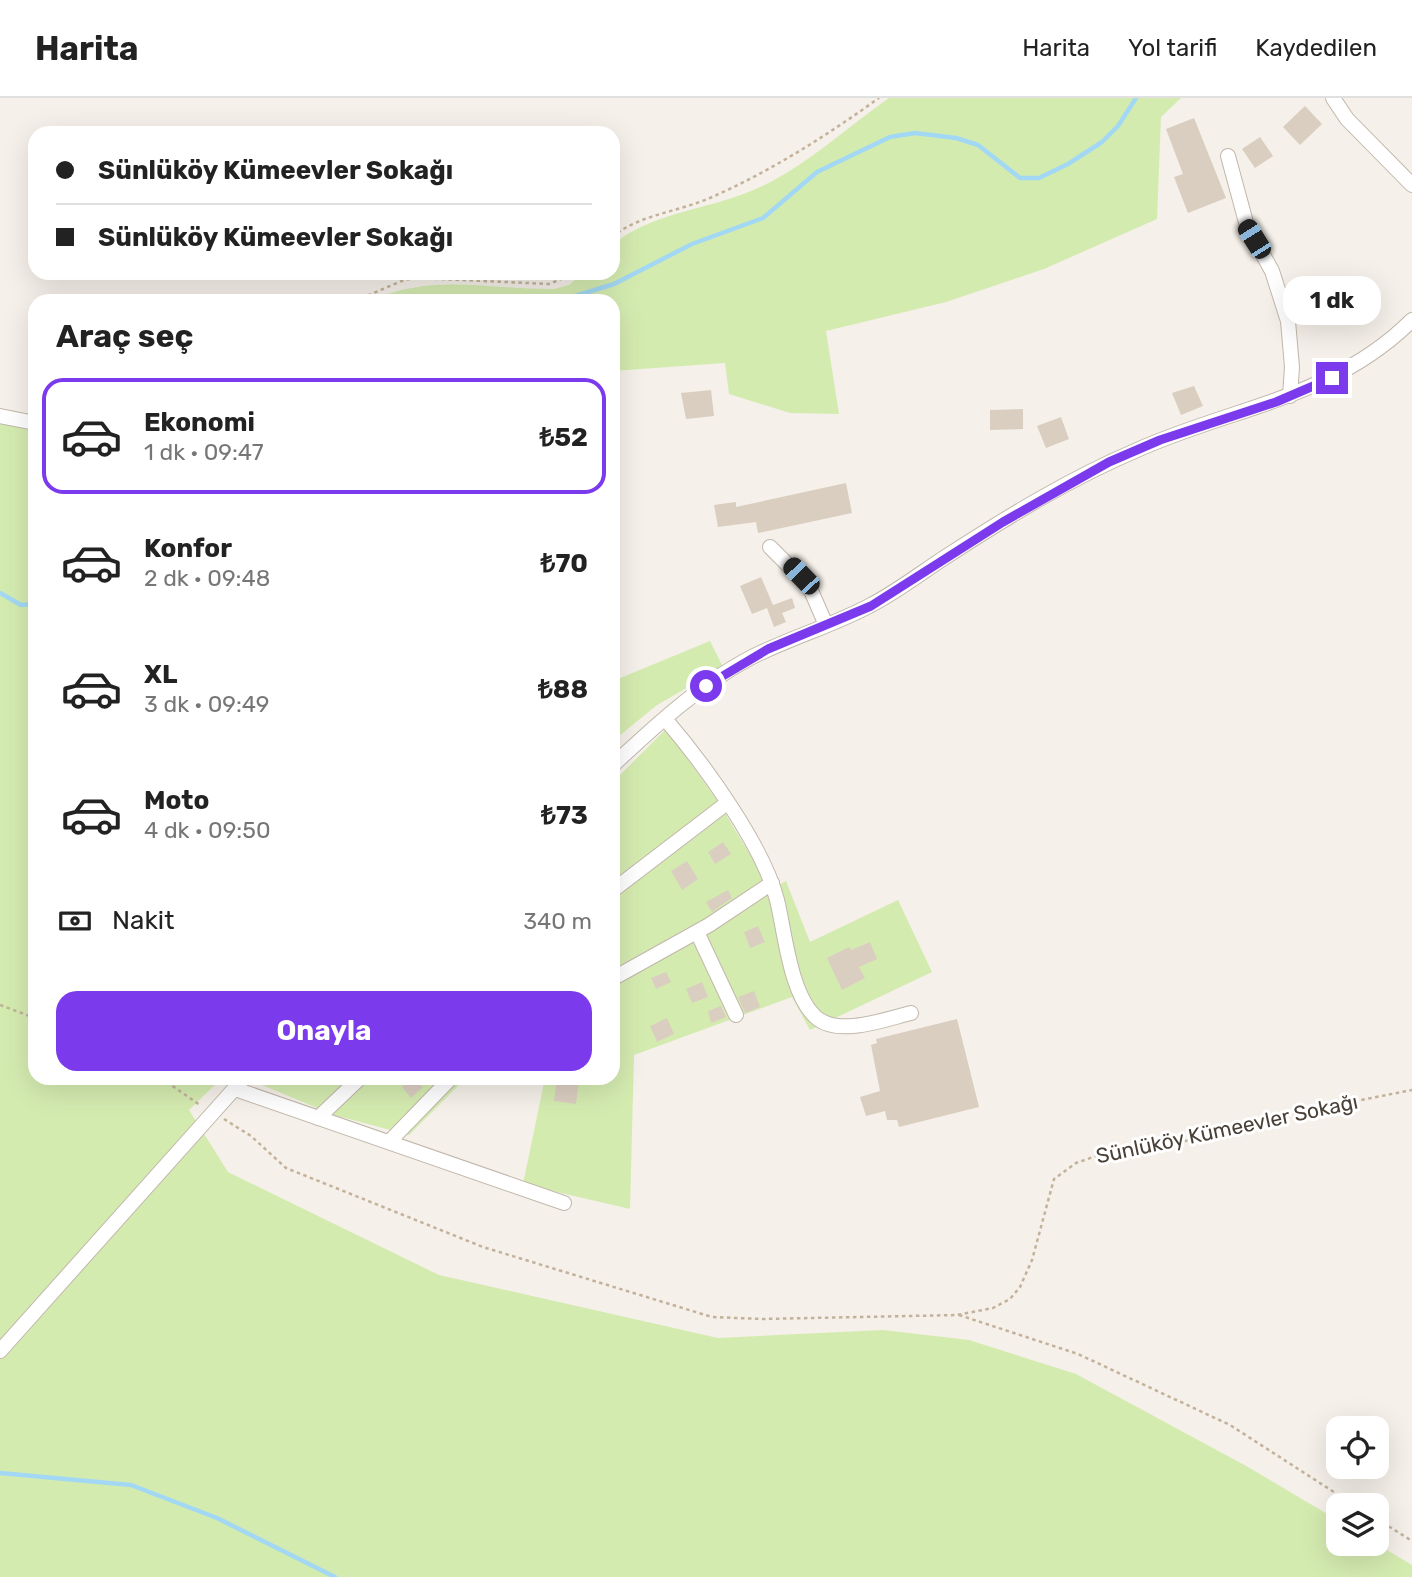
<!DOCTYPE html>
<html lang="tr">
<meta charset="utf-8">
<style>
:root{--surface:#fff;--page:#f2f2f2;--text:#222;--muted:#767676;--line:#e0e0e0;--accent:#7c3aed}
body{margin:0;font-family:Rubik,sans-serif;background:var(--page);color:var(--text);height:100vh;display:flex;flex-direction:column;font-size:26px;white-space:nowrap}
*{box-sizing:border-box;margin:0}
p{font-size:23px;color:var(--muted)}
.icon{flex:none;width:38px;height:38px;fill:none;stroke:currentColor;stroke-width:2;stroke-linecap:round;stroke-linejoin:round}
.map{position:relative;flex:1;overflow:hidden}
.panel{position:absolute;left:28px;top:196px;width:592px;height:791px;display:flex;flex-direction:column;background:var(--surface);border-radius:21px;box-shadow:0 7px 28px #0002}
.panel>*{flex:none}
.top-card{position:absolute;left:28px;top:28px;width:592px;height:154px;border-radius:21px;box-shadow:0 7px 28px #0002;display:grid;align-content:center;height:154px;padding:0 28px;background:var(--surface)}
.buttons{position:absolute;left:1326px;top:1318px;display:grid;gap:14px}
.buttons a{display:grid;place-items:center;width:63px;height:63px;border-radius:14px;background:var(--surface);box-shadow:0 7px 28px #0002;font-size:35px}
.end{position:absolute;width:32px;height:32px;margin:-16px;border:9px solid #7c3aed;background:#fff;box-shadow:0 0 0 4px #fff}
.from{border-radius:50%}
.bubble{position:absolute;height:49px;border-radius:21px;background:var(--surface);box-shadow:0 7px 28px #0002;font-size:23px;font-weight:700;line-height:49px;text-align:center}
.car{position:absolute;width:21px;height:42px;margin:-21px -10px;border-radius:9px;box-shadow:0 0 5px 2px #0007;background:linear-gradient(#222 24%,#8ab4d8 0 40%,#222 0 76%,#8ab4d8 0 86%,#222 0)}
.top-card b{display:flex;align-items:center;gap:24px;height:66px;font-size:26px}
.top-card b+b{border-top:2px solid var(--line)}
.top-card i{width:18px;height:18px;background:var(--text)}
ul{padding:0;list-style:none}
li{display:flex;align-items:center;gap:21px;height:116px;margin:0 14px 10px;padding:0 14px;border:4px solid transparent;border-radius:21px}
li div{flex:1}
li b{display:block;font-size:26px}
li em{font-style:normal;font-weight:700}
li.on{border-color:var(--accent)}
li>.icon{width:63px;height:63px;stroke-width:1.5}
h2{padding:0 28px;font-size:32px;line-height:84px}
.pay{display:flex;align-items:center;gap:18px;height:77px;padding:0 28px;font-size:26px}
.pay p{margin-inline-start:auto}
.cta{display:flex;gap:14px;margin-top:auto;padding:14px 28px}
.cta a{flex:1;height:80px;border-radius:21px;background:var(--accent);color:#fff;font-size:28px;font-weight:700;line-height:80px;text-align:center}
header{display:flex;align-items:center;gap:42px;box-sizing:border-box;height:98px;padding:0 35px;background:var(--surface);border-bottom:2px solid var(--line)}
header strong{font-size:33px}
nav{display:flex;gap:38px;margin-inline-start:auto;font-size:24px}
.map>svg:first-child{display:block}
</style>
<header>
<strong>Harita</strong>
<nav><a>Harita</a><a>Yol tarifi</a><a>Kaydedilen</a></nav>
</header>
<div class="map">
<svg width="1412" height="1479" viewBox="0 0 1412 1479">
<rect width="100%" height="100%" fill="#f5f0e9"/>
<g fill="#d4ebb0">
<path d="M889,0H1181L1161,19L1157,121L1044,171L946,204L826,233L839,316L790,315L729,296L725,265L613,273L612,203H370C433,174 488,192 554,191L569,187L583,175H612L613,147C648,116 703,112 746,95C799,75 843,32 889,0Z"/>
<path d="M0,311L35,317V980H222L189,1012L228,1074L439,1177L718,1240L883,1232L969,1242L1076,1276L1248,1369L1339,1423V1446H1377L1412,1467V1479H0Z"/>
<path d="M710,543L723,569L657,607L613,643V583Z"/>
<path d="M666,631L717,702L771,791L786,783L810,844L898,802L932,874L810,932L792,899L634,957L630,1111L523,1086L545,980H612L613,684Z"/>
<path d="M260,980H466L409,1037L334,1017L257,985Z"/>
</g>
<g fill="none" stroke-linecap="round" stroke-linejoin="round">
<g stroke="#a3d8f4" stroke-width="4.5">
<path d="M559,203L614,186L692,146L763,120L817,74L890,39L915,35L956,40L978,47L1020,80H1039L1068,66L1102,44L1118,28L1136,0"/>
<path d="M0,495L21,507L35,506"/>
<path d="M0,1375L131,1387L217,1420L335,1479"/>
</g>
</g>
<g fill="#dacec0">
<path d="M1305,8L1322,26L1300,47L1283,29Z"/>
<path d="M1194,20L1226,100L1188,115L1174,79L1183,76L1166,31Z"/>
<path d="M1260,39L1273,58L1255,70L1242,51Z"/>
<path d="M1194,288L1203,308L1181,317L1172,295Z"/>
<path d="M711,292L714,318L686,321L681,295Z"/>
<path d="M1023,311V331L990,332V312Z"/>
<path d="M1061,319L1069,341L1046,350L1037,328Z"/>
<path d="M846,385L852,415L758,435L756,424L718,429L714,407L736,404V409Z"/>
<path d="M761,479L773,507L792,500L795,510L782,515L786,524L774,529L767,510L752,516L740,488Z"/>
<path d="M723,744L731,756L715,766L708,754Z"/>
<path d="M687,763L698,781L682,792L671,773Z"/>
<path d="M728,792L732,800L712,814L706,804Z"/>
<path d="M758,828L765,844L750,850L744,834Z"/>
<path d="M870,844L877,861L859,869L865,880L842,892L827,860L849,849L851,852Z"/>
<path d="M666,874L671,884L656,891L651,880Z"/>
<path d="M702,884L708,899L692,905L686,891Z"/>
<path d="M754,893L760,909L745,915L738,899Z"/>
<path d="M721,908L726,919L711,925L708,913Z"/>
<path d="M667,920L674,936L657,944L650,928Z"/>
<path d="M957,921L979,1009L899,1029L897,1022H887L885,1013L866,1018L860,999L880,993L871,947L877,945L876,941Z"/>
<path d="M412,980L423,989L411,1000L402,989Z"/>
<path d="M557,980L579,982L576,1006L554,1003Z"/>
</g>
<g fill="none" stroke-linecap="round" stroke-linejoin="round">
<g stroke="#c1b7ab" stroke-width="16">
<g id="minor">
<path d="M1333,0L1347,21L1412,87"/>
<path d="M1228,58L1247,128L1272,173L1288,223L1292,269L1290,298"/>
<path d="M0,318L35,325"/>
<path d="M770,449L809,488L826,527"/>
<path d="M666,622C703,665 763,747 777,802C785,834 790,899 818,921C841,938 886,921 911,915"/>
<path d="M612,668C654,629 699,587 750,560C789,540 832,528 871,507C898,493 922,474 947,458C1007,419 1071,380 1137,352C1233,309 1334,300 1412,222"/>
<path d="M612,793L727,705"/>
<path d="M697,834L736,917"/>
<path d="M612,881L709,827L772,785"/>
<path d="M235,991L564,1105"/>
<path d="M318,1020L360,980"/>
<path d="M389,1044L451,980"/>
<path d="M0,1253L244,980"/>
</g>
</g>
<g stroke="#c3b29b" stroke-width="2.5" stroke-dasharray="3.5 3.5" stroke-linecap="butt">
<path d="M612,139C640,116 679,114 712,99C771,73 826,38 879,0"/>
<path d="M355,203L404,182L418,180L549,186L576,175"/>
<path d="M0,907L35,920"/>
<path d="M161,980L200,1007"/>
<path d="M224,1021L251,1038L286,1070L483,1149L712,1219L762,1221L957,1217L993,1210L1010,1201L1020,1189L1032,1162L1054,1081L1076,1065L1099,1057L1169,1047L1310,1012L1412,992"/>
<path d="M959,1217L1078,1256L1230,1327L1354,1407"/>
<path d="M1377,1421L1412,1443"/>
</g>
<use href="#minor" stroke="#fff" stroke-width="14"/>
</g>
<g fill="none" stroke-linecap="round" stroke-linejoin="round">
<path stroke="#7c3aed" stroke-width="9" d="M706,588L768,551L871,508L1003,424L1109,364L1160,342L1276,304L1332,280"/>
</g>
<g text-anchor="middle" stroke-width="6" stroke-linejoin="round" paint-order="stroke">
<g font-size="21" fill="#494037" stroke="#fff">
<text transform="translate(1227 1031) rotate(-12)" y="7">Sünlüköy Kümeevler Sokağı</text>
</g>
</g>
</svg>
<div class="buttons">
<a><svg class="icon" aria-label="locate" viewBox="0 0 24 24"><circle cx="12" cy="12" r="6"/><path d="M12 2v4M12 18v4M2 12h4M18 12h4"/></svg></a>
<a><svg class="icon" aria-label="layers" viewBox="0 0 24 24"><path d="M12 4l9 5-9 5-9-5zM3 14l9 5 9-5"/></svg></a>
</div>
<i class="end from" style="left:706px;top:588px"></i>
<i class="end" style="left:1332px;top:280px"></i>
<div class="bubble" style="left:1283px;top:178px;width:98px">1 dk</div>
<i class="car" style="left:1254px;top:141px;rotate:328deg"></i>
<i class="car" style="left:801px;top:478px;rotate:316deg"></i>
<div class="top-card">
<b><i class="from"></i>Sünlüköy Kümeevler Sokağı</b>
<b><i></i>Sünlüköy Kümeevler Sokağı</b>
</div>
<section class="panel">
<h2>Araç seç</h2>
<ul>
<li class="on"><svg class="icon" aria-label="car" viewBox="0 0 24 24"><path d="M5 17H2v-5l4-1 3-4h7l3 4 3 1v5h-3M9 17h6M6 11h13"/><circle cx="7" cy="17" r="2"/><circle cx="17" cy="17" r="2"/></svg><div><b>Ekonomi</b><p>1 dk · 09:47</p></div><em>₺52</em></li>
<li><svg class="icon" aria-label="car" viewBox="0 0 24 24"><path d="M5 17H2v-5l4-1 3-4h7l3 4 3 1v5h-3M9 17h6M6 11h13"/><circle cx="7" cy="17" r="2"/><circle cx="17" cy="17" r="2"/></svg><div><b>Konfor</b><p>2 dk · 09:48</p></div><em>₺70</em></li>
<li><svg class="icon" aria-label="car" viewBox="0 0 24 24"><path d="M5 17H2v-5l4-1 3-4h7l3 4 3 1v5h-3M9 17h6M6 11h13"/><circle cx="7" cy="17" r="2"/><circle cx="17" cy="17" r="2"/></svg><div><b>XL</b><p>3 dk · 09:49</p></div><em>₺88</em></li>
<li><svg class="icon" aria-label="car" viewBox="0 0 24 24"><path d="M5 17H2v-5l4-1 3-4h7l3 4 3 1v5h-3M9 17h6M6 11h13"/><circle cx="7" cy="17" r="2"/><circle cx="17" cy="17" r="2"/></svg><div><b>Moto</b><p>4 dk · 09:50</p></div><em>₺73</em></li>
</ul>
<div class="pay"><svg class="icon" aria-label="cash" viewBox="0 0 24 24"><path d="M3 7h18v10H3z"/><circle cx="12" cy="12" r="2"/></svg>Nakit<p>340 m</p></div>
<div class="cta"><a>Onayla</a></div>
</section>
</div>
